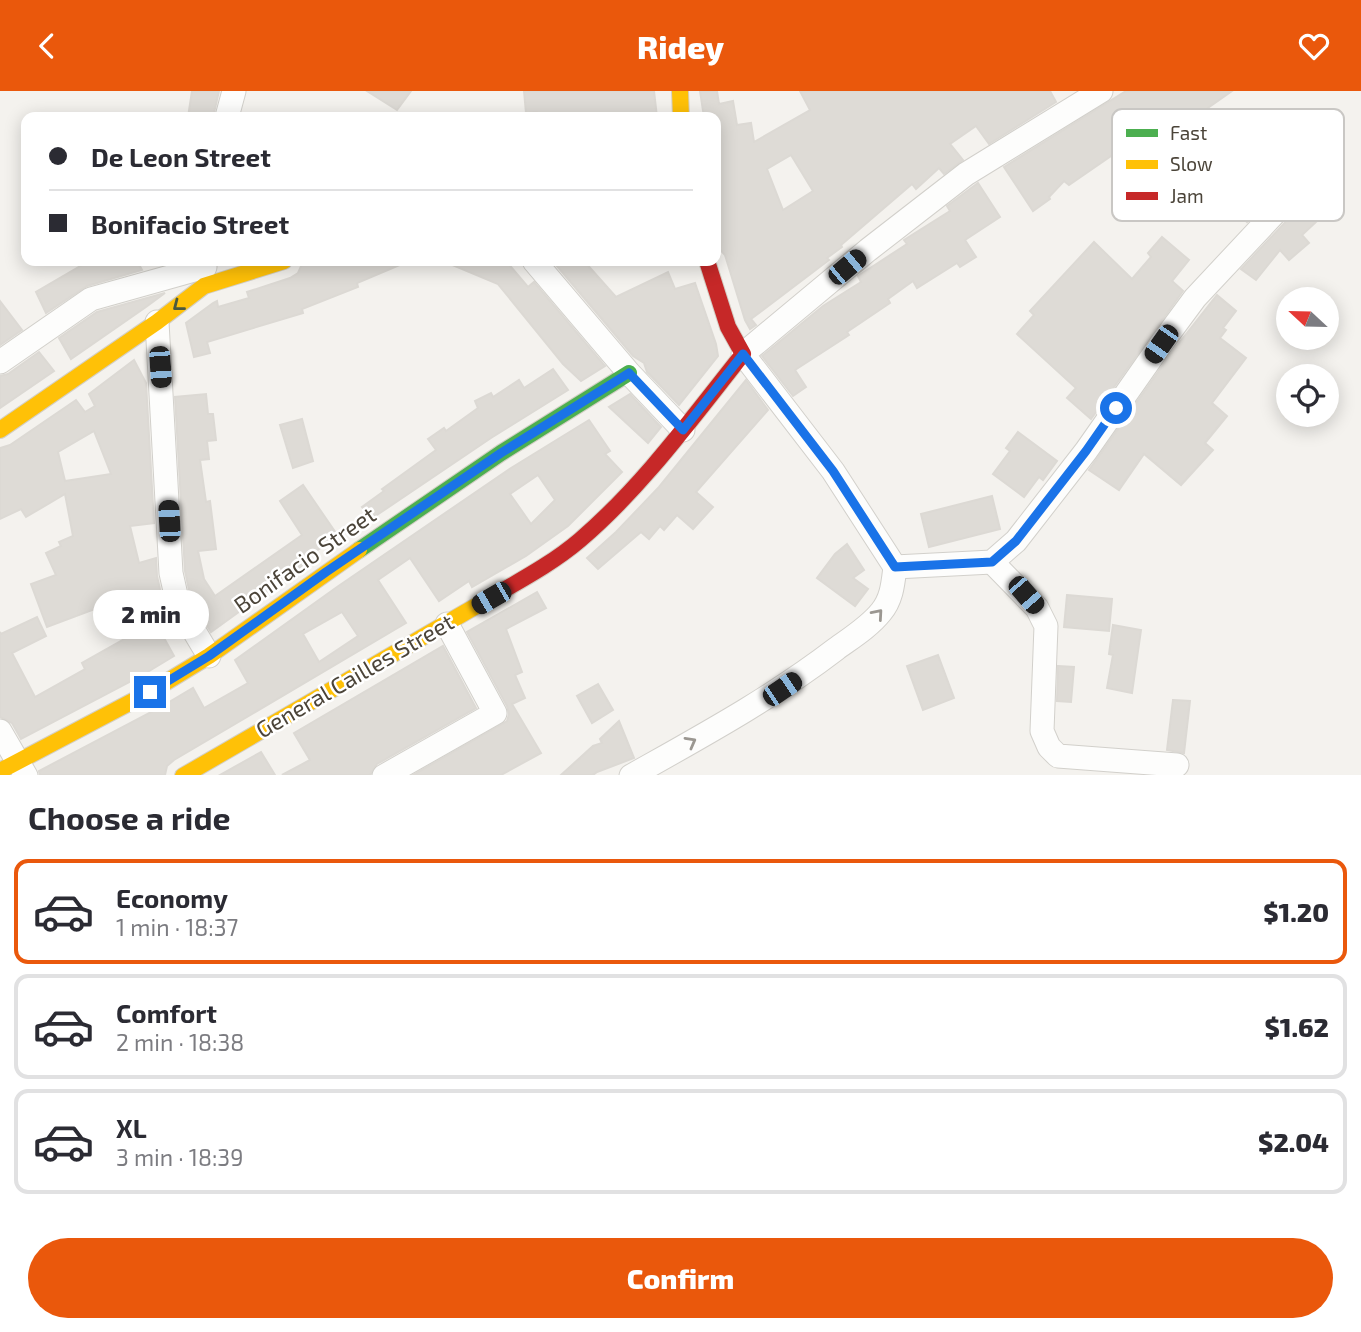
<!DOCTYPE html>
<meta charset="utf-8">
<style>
:root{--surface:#fff;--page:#f2f2f3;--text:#2b2b33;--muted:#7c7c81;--line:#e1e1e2;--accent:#ea580c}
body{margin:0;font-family:"Exo 2",sans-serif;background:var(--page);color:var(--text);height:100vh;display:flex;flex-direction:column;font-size:26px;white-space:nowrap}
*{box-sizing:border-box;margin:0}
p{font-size:23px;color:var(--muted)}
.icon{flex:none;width:38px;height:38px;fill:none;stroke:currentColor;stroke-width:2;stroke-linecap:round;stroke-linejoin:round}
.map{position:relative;height:684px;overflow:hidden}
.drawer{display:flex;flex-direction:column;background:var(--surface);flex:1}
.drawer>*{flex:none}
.guide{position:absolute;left:21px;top:21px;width:700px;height:154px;border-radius:14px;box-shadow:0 4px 18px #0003;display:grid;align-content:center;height:154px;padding:0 28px;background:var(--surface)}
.needle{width:46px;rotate:292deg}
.buttons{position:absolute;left:1276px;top:196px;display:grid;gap:14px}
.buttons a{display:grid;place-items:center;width:63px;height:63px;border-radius:50%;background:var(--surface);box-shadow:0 4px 18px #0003;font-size:35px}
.end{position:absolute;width:32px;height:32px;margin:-16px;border:9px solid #1a73e8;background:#fff;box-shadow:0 0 0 4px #fff}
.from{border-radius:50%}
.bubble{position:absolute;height:49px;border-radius:24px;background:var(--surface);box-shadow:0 4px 18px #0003;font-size:23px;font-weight:800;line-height:49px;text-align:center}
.car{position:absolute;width:21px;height:42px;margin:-21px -10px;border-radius:9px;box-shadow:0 0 5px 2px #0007;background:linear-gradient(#222 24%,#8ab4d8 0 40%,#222 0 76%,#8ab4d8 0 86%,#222 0)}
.guide b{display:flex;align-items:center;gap:24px;height:66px;font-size:26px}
.guide b+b{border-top:2px solid var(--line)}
.guide i{width:18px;height:18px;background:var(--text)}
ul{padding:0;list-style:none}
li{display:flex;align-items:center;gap:21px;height:105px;margin:0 14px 10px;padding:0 14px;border:4px solid var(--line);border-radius:14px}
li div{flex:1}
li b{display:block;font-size:26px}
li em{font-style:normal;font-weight:800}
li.on{border-color:var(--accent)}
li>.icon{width:63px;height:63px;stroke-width:1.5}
h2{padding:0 28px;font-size:32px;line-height:84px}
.action{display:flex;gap:14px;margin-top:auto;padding:14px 28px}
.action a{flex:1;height:80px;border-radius:42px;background:var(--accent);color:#fff;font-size:28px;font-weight:800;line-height:80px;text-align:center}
header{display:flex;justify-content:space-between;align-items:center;height:91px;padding:0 28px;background:var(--accent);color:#fff;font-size:32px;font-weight:800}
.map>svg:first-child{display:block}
</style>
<header><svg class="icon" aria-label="back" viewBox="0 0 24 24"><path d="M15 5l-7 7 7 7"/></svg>Ridey<svg class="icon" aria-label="heart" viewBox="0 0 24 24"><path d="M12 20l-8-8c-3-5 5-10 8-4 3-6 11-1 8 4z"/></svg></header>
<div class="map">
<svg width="1361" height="685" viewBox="0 0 1361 685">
<rect width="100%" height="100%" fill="#f4f2ee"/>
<g fill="#dedbd6" stroke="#dcd9d4" stroke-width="2" fill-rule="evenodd">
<path d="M192,0H219L213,26H188Z"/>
<path d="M367,0H411L397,19Z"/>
<path d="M524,0H654L657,26H538L537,21L526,22Z"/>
<path d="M700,0H717L719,13L733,10L737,34L751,32L754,51L810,19L800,0H1050L1056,11L989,53L976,35L950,53L963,69L944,83L939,77L916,98L912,93L841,154L842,156L827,167L829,169L751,228L756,234L750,238L745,229L725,164L716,154V26H704ZM791,64L813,100L783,119L767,78Z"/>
<path d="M1126,0H1232L1165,47L1168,52L1142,69L1130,52L1069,94L1064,90L1049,106L1050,108L1033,120L1004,76Z"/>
<path d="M978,92L1000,126L965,149L976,166L960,176L957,172L917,197L913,190L888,208L890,212L847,241L849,244L795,279L806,296L793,305L762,265L823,215L861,191L858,185L907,153L904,149L950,120L947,115Z"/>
<path d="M1242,101L1259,118L1247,131L1229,113Z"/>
<path d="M1300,113L1316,131L1302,144L1309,152L1289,169L1280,159L1256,189L1241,178L1295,121Z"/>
<path d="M1162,146L1189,169L1172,190L1183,200L1091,328L1067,307L1076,297L1017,243L1034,224L1030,220L1094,151L1132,188L1151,166L1148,162Z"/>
<path d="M89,170H137L142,179L87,195L46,222L36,201Z"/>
<path d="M313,170H409L357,192L358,196L302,218L303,222L207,251L210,262L194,266L186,232L213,212L217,210L218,216L249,207L247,201L290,187L298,182L302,173Z"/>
<path d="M443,170H506L528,196L534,191L605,275L581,290L563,273L498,193Z"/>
<path d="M563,170H584L616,206L668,181L675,198L695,192L716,253L718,265L679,314L647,281L644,272L633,265L557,175Z"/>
<path d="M165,202L146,216L71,268L59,247L97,221Z"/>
<path d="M1217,204L1236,220L1223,237L1226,239L1220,247L1246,267L1212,312L1227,325L1205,352L1213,359L1181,394L1144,363L1119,399L1089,379L1172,261Z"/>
<path d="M0,210L22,239L0,254Z"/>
<path d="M39,261L54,280L0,317V285L8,283Z"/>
<path d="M134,269L146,292L154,432L130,435L139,472L156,467L157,485L164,516L169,526L154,529L174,565L141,585L21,648L12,632L0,626V541L1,543L37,526L46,545L12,562L35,606L85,578L82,572L126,547L108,513L47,536L31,493L56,484L46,462L61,455L59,451L73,445L65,403L26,426L21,418L0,428V357L10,354L76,309L85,321L95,315L89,303ZM94,340L111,383L65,390L58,361Z"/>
<path d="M553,278L568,299L491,347L371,428L362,416L384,400L382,398L436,359L428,348L444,337L446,340L478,317L475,310L491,302L493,306L519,289L524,297Z"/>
<path d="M746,289L768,319L696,401L713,416L693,438L677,424L664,439L660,435L649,448L641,441L598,478L587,467L616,441L659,396Z"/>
<path d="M206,303L208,323H213L216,349L207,350L209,368L200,369L206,411L210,410L216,458L198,460L204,488L215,505L302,444L280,410L303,394L338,445L303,469L305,473L211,541L191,508L185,480L175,306Z"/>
<path d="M630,303L661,336L648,352L609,316Z"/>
<path d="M302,328L313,370L293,377L280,334Z"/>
<path d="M589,329L610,360L605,363L622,381L568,435L526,465L472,496L469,490L439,510L410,467L378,489L406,532L174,669L167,675L165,684H40L39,680L159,617L193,597L204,617L248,592L235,569L337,496L511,377ZM538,384L555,409L531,433L510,403ZM342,521L358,545L319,571L303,543Z"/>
<path d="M1018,341L1057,370L1043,389L1039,386L1024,406L993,383L1010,360L1006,357Z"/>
<path d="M992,405L1000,438L929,456L921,423Z"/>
<path d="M847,453L864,479L853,487L868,498L855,515L817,487L835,463Z"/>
<path d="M537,501L546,517L506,538L522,581L515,584L525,607L512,613L541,662L501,684H413L507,630L509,623L507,615L467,541Z"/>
<path d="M1067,504L1112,508L1109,540L1064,536Z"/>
<path d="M1113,534L1141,539L1132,602L1107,597L1113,564L1109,563Z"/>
<path d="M443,555L476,617L377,673L370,684H282L310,669L294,642Z"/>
<path d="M938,564L954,607L923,619L907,575Z"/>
<path d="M1058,575L1074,576L1071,611L1057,610Z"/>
<path d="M598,593L613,619L592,632L577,605Z"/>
<path d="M1173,609L1190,610L1184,662L1167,659Z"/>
<path d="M619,630L634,667L597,681L593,684H561L593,655L602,652L600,648Z"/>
<path d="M261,661L275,684H220Z"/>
</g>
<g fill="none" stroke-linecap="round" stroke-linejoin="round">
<g stroke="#d2d0cb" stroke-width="25">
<g id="street">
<path d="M227,26L234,0"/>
<path d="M534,170L629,282L683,339"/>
<path d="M157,231L171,482L178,513L209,565"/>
<path d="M0,271L91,208L205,176"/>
<path d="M992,471L1037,517L1046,535L1042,640L1049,656L1058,665L1177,674"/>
<path d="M895,476L833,380L743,263L868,159L966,83L1101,0"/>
<path d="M895,476L992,471L1016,450L1086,360L1161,253L1195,207L1285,111"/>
<path d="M0,640L26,685"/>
<path d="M384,685L495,622L447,533"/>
<path d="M631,685C702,645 772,607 836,558C851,547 869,536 881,521C892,508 893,492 895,476"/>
</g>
</g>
<g stroke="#d3cfc5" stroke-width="18">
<path id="fast" d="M359,459L501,362L629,282"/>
</g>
<g stroke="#d3cfc5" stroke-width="18">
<g id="slow">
<path d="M680,0L681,26"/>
<path d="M0,339L157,231L204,195L284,170"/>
<path d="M0,680L150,601L209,565L359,459"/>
<path d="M183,685L490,507"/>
</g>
</g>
<g stroke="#d3cfc5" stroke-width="18">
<path id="jam" d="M490,507C521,489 553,472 580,449C643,395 692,327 743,263L728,236L707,170"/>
</g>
<use href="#street" stroke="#fdfdfc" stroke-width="23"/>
<use href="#fast" stroke="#4caf50" stroke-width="16"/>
<use href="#slow" stroke="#ffc107" stroke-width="16"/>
<use href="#jam" stroke="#c62828" stroke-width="16"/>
</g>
<defs><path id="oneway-chevron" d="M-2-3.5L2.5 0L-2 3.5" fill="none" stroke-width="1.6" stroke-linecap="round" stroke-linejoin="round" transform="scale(1.75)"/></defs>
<use stroke="#4b593e" href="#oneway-chevron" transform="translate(178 215) rotate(142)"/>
<g stroke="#9b9791">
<use href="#oneway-chevron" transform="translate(878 523) rotate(-49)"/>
<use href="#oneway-chevron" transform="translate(691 651) rotate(-29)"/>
</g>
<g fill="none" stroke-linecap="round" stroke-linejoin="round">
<path stroke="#1a73e8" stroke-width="9" d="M150,601L209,565L326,481L501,362L629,282L683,339L743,263L833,380L895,476L992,471L1016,450L1086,360L1116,317"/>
</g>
<g text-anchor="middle" stroke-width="5" stroke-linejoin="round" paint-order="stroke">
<g font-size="23" fill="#4b4439" stroke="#fff">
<text transform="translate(305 469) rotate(-35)" y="8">Bonifacio Street</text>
<text transform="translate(355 585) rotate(-30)" y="8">General Cailles Street</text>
</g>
</g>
<rect x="1112" y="18" width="232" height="112" rx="10" fill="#fff" stroke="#c9c7c4" stroke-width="2"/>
<rect x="1126" y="38" width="32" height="8" fill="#4caf50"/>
<rect x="1126" y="69" width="32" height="9" fill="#ffc107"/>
<rect x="1126" y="101" width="32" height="8" fill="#c62828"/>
<g font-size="19" fill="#4b4439">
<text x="1170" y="49">Fast</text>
<text x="1170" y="80">Slow</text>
<text x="1170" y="112">Jam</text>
</g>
</svg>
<div class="buttons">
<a><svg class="needle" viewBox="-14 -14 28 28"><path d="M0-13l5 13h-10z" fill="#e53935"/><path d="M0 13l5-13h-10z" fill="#7c7c81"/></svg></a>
<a><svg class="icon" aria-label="locate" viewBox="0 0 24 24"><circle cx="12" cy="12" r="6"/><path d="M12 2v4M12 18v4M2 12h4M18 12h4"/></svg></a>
</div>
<i class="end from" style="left:1116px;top:317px"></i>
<i class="end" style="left:150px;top:601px"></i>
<div class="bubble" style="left:93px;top:499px;width:116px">2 min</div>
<i class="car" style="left:847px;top:176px;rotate:50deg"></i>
<i class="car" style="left:1161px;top:253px;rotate:215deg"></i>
<i class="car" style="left:160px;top:276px;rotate:176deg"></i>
<i class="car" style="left:169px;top:430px;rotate:357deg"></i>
<i class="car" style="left:1026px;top:504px;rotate:139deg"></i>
<i class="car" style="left:491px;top:507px;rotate:240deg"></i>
<i class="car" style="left:782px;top:598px;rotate:56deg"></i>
<div class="guide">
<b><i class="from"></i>De Leon Street</b>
<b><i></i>Bonifacio Street</b>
</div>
</div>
<section class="drawer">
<h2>Choose a ride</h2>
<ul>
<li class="on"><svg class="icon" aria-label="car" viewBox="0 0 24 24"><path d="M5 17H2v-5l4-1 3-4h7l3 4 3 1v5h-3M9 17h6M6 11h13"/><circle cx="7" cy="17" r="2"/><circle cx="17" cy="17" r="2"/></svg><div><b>Economy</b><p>1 min · 18:37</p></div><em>$1.20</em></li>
<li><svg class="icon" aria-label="car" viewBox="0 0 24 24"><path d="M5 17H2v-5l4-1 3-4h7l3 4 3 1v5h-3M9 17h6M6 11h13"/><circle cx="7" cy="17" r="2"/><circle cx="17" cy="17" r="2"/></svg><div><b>Comfort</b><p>2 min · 18:38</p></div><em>$1.62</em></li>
<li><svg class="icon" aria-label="car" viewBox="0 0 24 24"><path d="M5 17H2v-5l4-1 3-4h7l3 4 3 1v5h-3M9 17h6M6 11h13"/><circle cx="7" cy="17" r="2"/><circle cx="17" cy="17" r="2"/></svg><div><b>XL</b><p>3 min · 18:39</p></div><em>$2.04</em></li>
</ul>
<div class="action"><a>Confirm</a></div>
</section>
